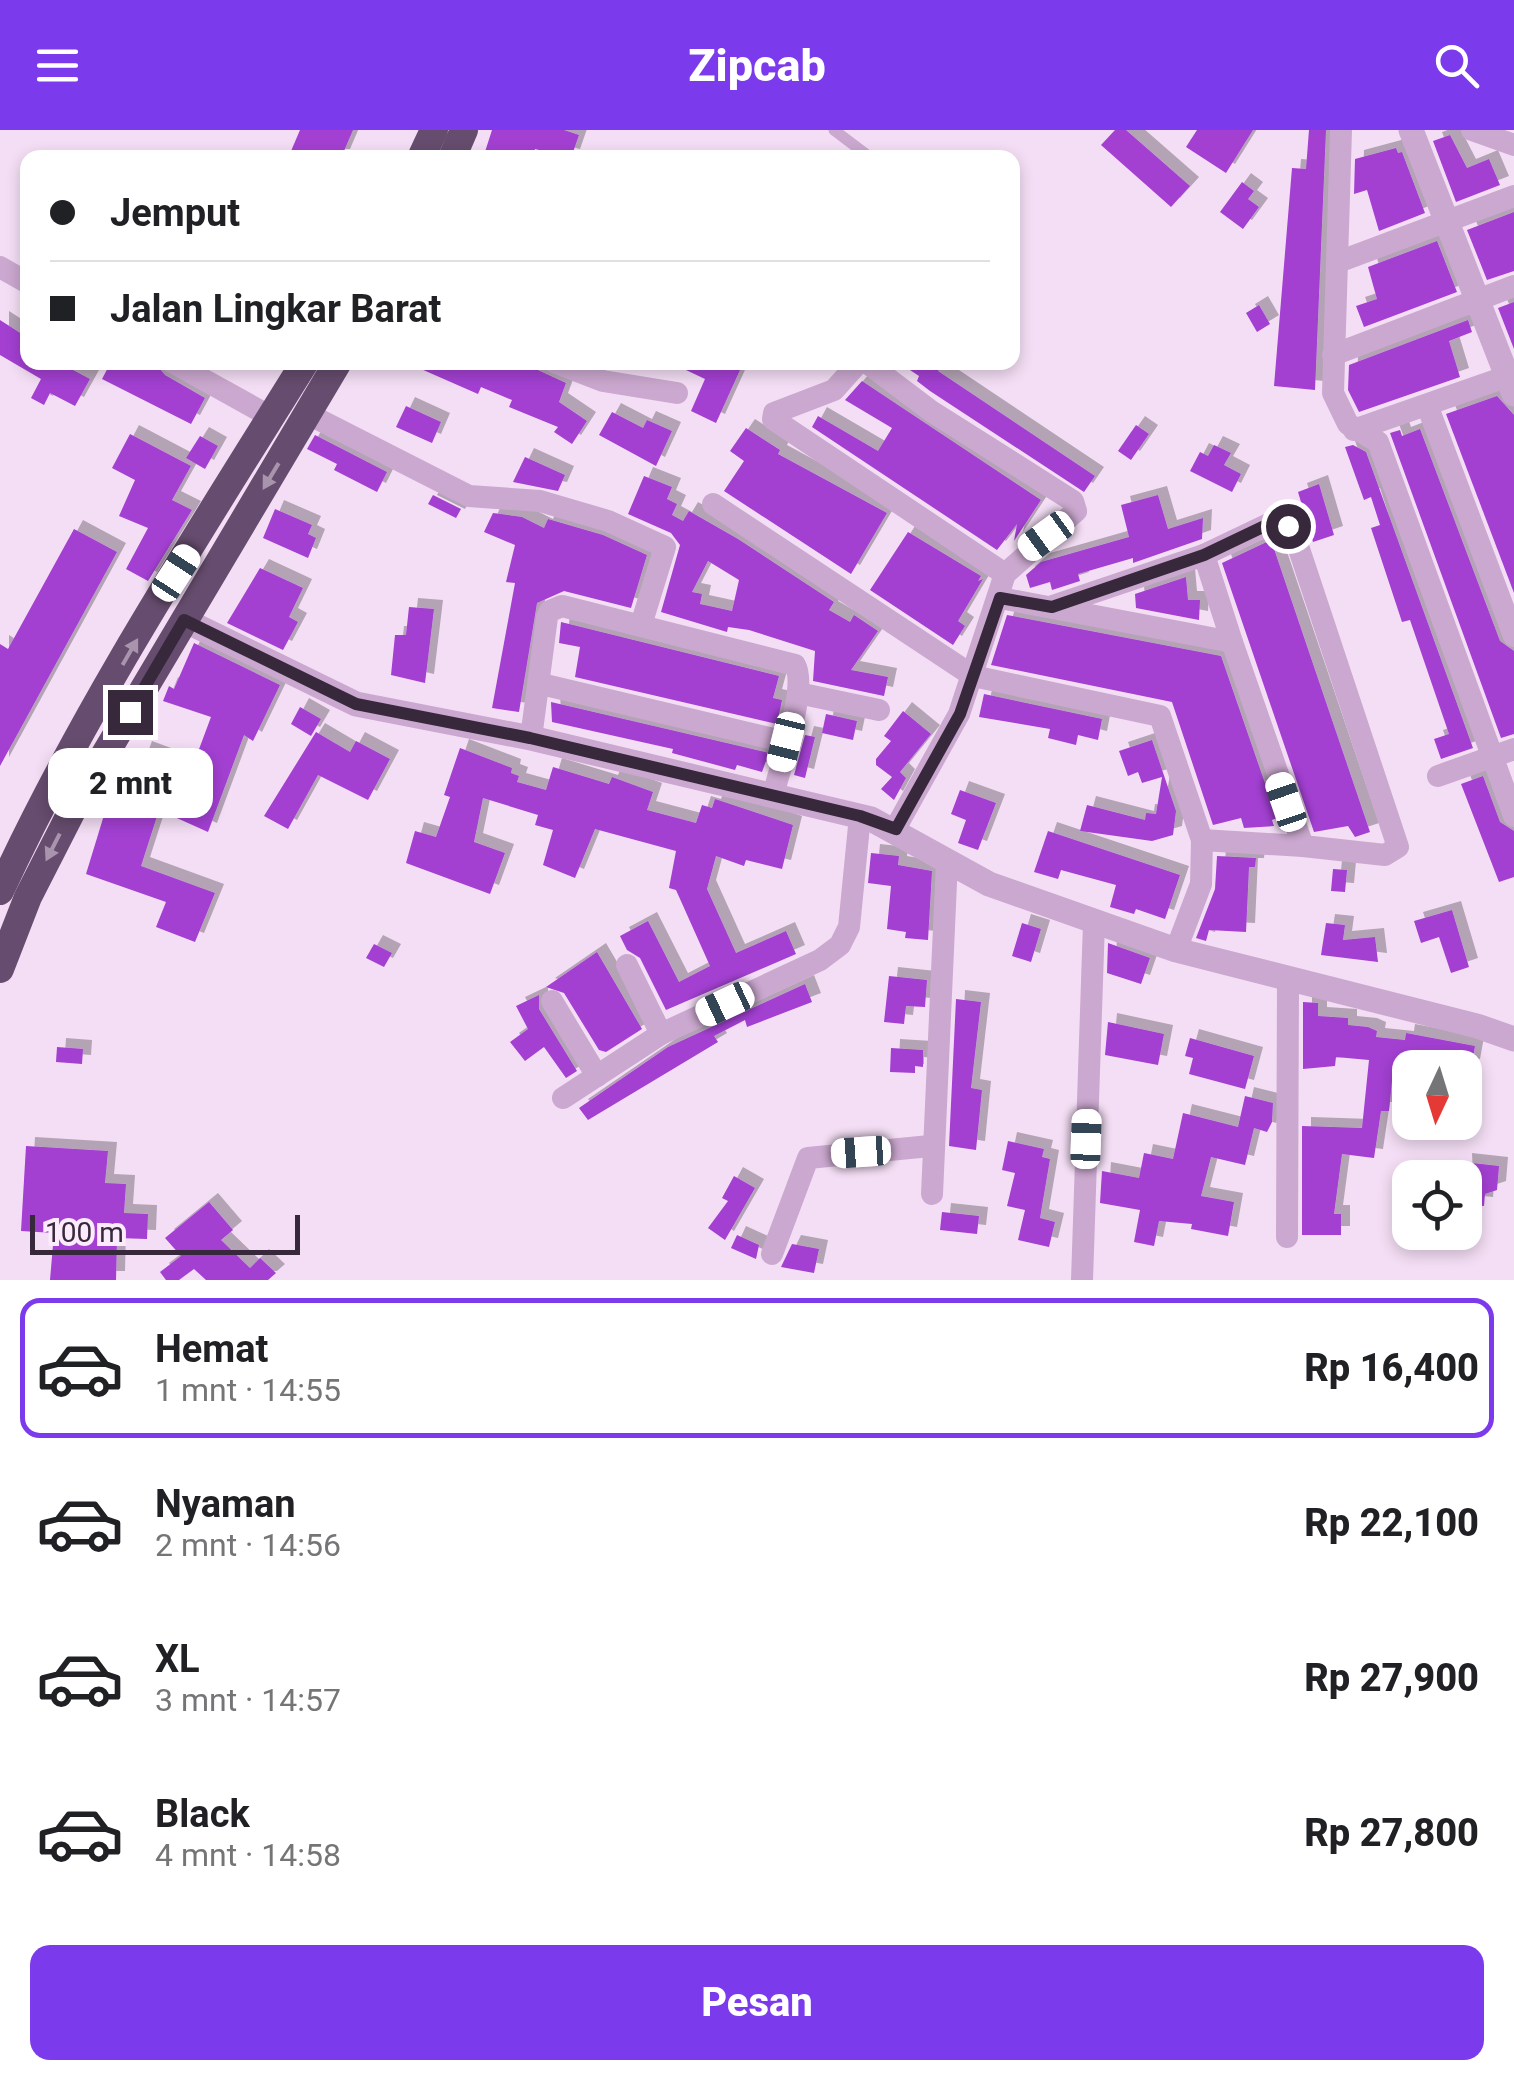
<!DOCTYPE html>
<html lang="id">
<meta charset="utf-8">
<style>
:root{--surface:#fff;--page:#f6f6f6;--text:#202124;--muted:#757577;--line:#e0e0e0;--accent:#7c3aed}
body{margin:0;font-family:Roboto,sans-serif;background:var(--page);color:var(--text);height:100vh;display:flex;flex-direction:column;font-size:38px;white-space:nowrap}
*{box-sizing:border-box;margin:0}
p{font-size:32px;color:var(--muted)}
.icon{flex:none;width:55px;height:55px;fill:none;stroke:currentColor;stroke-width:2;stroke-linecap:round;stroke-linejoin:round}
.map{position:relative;height:1150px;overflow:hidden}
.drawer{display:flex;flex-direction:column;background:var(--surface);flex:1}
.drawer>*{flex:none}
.top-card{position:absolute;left:20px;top:20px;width:1000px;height:220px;border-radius:20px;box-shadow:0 5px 15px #0003;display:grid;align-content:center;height:220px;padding:0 30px;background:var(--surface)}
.needle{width:65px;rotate:184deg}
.buttons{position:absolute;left:1392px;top:920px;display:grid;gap:20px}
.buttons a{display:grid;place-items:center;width:90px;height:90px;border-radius:20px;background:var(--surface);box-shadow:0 5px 15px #0003;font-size:50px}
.scale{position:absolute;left:30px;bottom:25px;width:270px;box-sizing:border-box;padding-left:10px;border:5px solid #37293b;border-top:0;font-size:28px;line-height:35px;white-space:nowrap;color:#37293b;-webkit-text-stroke:8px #fbebfc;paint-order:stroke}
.end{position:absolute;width:45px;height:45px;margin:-22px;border:12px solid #37293b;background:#fff;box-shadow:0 0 0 5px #fff}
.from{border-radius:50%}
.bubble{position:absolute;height:70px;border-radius:20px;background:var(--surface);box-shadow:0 5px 15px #0003;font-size:32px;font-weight:800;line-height:70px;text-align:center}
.car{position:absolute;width:30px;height:60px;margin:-30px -15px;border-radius:12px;box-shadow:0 0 8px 2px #0007;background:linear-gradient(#fff 24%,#345 0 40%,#fff 0 76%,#345 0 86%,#fff 0)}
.top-card b{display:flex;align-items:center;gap:35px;height:95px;font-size:38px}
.top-card b+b{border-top:2px solid var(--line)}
.top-card i{width:25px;height:25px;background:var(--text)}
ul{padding:18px 0 0;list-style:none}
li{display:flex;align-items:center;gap:30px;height:140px;margin:0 20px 15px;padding:0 10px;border:5px solid transparent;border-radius:20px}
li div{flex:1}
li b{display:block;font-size:38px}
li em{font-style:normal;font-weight:800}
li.on{border-color:var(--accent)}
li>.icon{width:90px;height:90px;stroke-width:1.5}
.primary-button{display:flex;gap:20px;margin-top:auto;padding:20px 30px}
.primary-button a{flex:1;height:115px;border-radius:20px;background:var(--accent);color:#fff;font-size:40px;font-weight:800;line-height:115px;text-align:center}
header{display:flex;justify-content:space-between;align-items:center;height:130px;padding:0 30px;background:var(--accent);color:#fff;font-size:45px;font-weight:800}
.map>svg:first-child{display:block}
</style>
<header><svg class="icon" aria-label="menu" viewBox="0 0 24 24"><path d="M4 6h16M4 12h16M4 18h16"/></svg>Zipcab<svg class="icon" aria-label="search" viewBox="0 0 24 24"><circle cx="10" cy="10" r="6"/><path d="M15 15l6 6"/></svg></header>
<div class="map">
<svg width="1514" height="1150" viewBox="0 0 1514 1150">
<defs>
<filter id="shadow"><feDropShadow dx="9" dy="-9" stdDeviation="0" flood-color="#0004"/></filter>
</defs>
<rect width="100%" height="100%" fill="#f4def5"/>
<g fill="#a33fd2" fill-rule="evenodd" filter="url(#shadow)">
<path d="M300,0H353L341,28H288Z"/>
<path d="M492,0H564L579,5L571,28L535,19L533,28H483Z"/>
<path d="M1115,0H1126L1190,56L1171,77L1101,15Z"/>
<path d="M1197,0H1253L1226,43L1186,17Z"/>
<path d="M1309,0H1326L1315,260L1274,256L1292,38L1306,39Z"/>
<path d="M1450,5L1467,38L1489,29L1500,55L1456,72L1433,11Z"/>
<path d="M1396,18L1398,23L1402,22L1425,83L1379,101L1367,60L1354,64L1355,29Z"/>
<path d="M1242,52L1254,61L1248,69L1259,77L1243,99L1220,82Z"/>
<path d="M1514,82V141L1487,150L1467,100Z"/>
<path d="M1437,111L1457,162L1364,197L1356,176L1377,169L1368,137Z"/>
<path d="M1514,172V219L1498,178Z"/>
<path d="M1259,175L1270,194L1257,202L1246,183Z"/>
<path d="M0,190L28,208V232H58L90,249L75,276L50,263L44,275L31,268L41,249L0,225Z"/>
<path d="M1468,190L1472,202L1449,211L1460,247L1359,282L1348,260L1349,235Z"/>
<path d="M111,232H154L165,245L205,268L191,294L102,249Z"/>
<path d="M405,232H507L525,240L527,235L566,253L559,272L587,291L572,314L554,302L558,297L509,277L512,270L481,257L478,264Z"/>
<path d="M669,232H723L740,240L716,293L691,281L705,249Z"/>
<path d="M898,232H944L938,241L1095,346L1084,362L930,261L917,251L919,246Z"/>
<path d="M862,251L1041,370L1014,411L1017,394L997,420L812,297L818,286L878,321L892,298L845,270Z"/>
<path d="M1497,266L1514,285V463L1446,284Z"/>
<path d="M406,276L441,292L432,313L396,297Z"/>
<path d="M612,282L643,298L647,290L672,301L656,336L599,305Z"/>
<path d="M1136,295L1149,304L1131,330L1118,321Z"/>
<path d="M746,298L780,320L778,324L887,383L851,444L724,361L744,331L730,321Z"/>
<path d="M1420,299L1500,511L1514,521V604L1501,608L1390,303L1400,300L1402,306Z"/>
<path d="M130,304L191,336L172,370L192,380L148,451L126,439L148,398L119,386L135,350L112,338Z"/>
<path d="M315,305L387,342L377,362L334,340L337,334L307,319Z"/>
<path d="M200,306L218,316L205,339L186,328Z"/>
<path d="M1214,315L1231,323L1224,335L1241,344L1232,362L1190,341L1200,322L1208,326Z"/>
<path d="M1353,315L1366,322L1473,618L1441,629L1434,609L1449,604L1410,490L1402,492L1371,398L1380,395L1371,367L1364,370L1345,317Z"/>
<path d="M525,327L565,345L558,361L513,352Z"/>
<path d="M644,346L672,357L667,369L677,374L672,385L683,391L689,381L738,409L834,472L829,480L850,492L854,485L878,501L851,540L888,547L884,566L813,551L815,521L749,500L728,497L727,502L661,482L680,415L671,403L628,384ZM708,431L739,450L732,481L700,474L702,464L692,462Z"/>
<path d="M1319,354L1334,405L1313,412L1298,362Z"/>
<path d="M433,365L461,379L456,388L428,374Z"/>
<path d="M1158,365L1168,399L1203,388L1202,409L1133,433V428L1078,444L1080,451L1052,460L1050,452L1030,458L1026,445L1041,432L1129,407L1121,375Z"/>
<path d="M275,379L312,395L308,404L316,408L308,428L263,408Z"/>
<path d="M493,383L522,387L544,398L548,389L603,405L647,425L631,478L564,461L537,473L519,582L492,578L515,453L506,452L515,415L484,402Z"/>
<path d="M74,399L117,422L0,636V514L8,519Z"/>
<path d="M908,402L981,446L978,451L983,449L958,491L965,496L953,515L870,460Z"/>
<path d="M1271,410L1370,702L1355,707L1348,696L1314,702L1222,433Z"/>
<path d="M260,438L303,458L289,487L298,492L283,520L227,493Z"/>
<path d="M1186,447L1188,470H1200L1199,490L1136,478L1135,464Z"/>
<path d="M409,477L434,479L425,553L391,545L395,505H406Z"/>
<path d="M1007,485L1221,526L1277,688L1272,690L1274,696L1244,698L1241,688L1213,695L1172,572L991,535Z"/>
<path d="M561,492L779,546L773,568L782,570L777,594L575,547L580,517L559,513Z"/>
<path d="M194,513L280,555L253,611L244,605L208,702L159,680L141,736L215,763L195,812L156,797L166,772L86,744L108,672L122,677L143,620L192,638L211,587L163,571L169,556L174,559Z"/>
<path d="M984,564L1102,589L1098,610L1078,605L1076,615L1048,608L1050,599L979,587Z"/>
<path d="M551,572L769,623L762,642L737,635L735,640L672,623L673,619L552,592Z"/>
<path d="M300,577L321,589L311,606L291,594Z"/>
<path d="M903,581L931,604L900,642L906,648L894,670L881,659L892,647L876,635V629L891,611L884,606Z"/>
<path d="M826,584L857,591L853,610L822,603Z"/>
<path d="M316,602L350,622L356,611L390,629L368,670L318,645L288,699L264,686Z"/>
<path d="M805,605L815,607L805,648L794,645Z"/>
<path d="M1152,610L1176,681L1173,705L1152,711L1080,701L1087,675L1145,690L1146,683L1156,684L1162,647L1142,653L1138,642L1128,646L1119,621Z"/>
<path d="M460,618L512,638L511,643L519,646L517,652L546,660L553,637L609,654L612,647L653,662L647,680L696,693L702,675L712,678L715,669L793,695L782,739L746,730L744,736L716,726L707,759L736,823L786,801L796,824L666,880L640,828L627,820L620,806L648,791L679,852L710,836L676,760L669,758L676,721L595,699L575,748L543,735L553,700L535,695L538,685L483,668L474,712L505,723L490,764L406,733L415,701L436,707L450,667L444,665Z"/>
<path d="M1483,646L1500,692L1514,701V747L1499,752L1461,654Z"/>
<path d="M960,660L996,673L978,720L958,713L966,690L951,684Z"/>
<path d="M1048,701L1180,745L1165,789L1136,779L1134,784L1110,777L1116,755L1061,740L1058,749L1034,742Z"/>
<path d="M871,723L899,726L898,735L932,741L928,810L905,808L906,802L887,799L891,756L868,753Z"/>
<path d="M1217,726L1256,728L1255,737H1249L1246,802L1209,800L1206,811L1196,808L1215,759Z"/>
<path d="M1333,739L1347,740L1345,762L1331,761Z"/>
<path d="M1452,780L1469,837L1451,843L1439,807L1421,813L1414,791Z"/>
<path d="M1022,793L1041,799L1031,832L1012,826Z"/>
<path d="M1326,793L1345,795L1343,810L1375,807L1378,832L1321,825Z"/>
<path d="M1108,813L1150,828L1141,854L1107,843Z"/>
<path d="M374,814L392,823L384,837L366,828Z"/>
<path d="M597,822L642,899L606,922L599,920L564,863L546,857Z"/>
<path d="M889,846L927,850L925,877L906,876L904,894L884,892Z"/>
<path d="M805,854L812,872L747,897L745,890L714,906L718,912L588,990L579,978L668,917Z"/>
<path d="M539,865V879L577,941L566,948L544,917L525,931L510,912L528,899L516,876Z"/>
<path d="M956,869L981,872L971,958L982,960L976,1020L949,1016Z"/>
<path d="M1303,872L1318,873V886L1348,888V895L1368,897L1377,901L1376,907L1405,910L1406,903L1475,916L1471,938H1410V954L1392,951L1389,981H1381L1374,1028L1342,1024L1334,1084H1341V1105H1302V996L1362,998L1369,930L1336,927L1335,936L1303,939Z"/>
<path d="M1108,892L1164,904L1158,935L1105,925Z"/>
<path d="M1190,908L1254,926L1245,959L1189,944L1193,928L1185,926Z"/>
<path d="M57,917L83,919L82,934L56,932Z"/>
<path d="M891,918L923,920V937L915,936V943L890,942Z"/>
<path d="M1245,966L1273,973L1272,992L1267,1002L1254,998L1245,1035L1211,1027L1201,1066L1234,1072L1228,1106L1191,1099L1192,1094L1159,1091L1154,1116L1134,1112L1140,1080L1100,1073L1102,1041L1139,1048L1144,1023L1173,1029L1183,983L1238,997Z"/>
<path d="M1008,1011L1044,1019L1042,1027L1050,1029L1040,1088L1055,1092L1049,1117L1018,1110L1025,1080L1007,1076L1015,1043L1002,1040Z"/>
<path d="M26,1016L108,1021L105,1053L126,1054L124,1083L148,1084L147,1109L117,1108L116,1150H50L54,1103L21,1101Z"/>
<path d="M1463,1032L1499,1036L1497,1060L1485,1064L1484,1076L1465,1074Z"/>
<path d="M734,1046L755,1058L725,1110L708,1098L728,1071L722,1068Z"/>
<path d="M209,1072L233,1100L221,1110L250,1138L260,1128L276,1143L268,1150H206L194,1139L179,1150H166L160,1142L181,1126L165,1108Z"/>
<path d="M942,1082L979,1086L977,1104L940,1100Z"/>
<path d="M737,1105L759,1115L756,1129L731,1118Z"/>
<path d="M792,1114L819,1119L814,1143L781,1137Z"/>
</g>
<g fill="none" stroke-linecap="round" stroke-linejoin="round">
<path stroke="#cba8cf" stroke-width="11" d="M834,0L871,28"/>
<g stroke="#cba8cf" stroke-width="22">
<path d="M1341,0L1333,263L1348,294L1378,312L1514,686"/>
<path d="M1472,0L1514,15"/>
<path d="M1338,132L1514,66"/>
<path d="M0,137L28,153"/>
<path d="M1333,225L1514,156"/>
<path d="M172,232L271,287"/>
<path d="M554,232L603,251L677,263"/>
<path d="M859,232L834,260L774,283L773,289L1005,444"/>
<path d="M866,232L931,281L1073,371L1076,381L1005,444L959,584L895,699"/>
<path d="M1427,275L1514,506"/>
<path d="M308,284L469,366L540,371L608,391L665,417L641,495"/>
<path d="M1354,300L1514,244"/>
<path d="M713,374L973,546L1160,586L1202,710L1201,754L1176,820"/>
<path d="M1204,425L1271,393L1284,392L1293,401L1398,717L1385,725L1303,716"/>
<path d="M1000,468L1232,512L1303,716L1202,710"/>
<path d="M1053,476L1204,425L1232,512"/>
<path d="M541,554L786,612"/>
<path d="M798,563L879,580"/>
<path d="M531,608L547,487L550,481L562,476L795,535C808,557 780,638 773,665"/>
<path d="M1438,646L1514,619"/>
<path d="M627,835L661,904"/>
<path d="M552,871L597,946"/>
<path d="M563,968L661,904L820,830L840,815L849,797L860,686"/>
<path d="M932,1064L947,731"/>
<path d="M1287,1107L1288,851"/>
<path d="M772,1124L808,1028L930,1016"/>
<path d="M1082,1150L1094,792"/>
</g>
<g stroke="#cba8cf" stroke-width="25">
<path d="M1411,0L1514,264"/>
<path d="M184,490L356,574L531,608L871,689L989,754L1176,820L1477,896L1514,909"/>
</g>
<g stroke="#664c6e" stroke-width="28">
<path d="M421,28L434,0"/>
<path d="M452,28L464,0"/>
<path d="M0,761C85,577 198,404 305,232"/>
<path d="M0,839L28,767L76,673L338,232"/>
</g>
</g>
<defs><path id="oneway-solid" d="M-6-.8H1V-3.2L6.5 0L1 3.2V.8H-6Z" transform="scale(2.5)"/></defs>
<g fill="#a994ae">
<use href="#oneway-solid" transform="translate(271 346) rotate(121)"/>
<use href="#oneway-solid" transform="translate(130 522) rotate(-60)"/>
<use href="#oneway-solid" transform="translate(53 717) rotate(117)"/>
</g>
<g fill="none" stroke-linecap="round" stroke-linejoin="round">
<path stroke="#37293b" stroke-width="12" d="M130,582L184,490L356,574L530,608L860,686L896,699L960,584L1000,468L1052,477L1204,425L1271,393L1288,396"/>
</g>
</svg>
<div class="buttons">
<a><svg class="needle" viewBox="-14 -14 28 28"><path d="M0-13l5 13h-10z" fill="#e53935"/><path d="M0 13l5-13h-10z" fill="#757577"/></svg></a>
<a><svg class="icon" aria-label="locate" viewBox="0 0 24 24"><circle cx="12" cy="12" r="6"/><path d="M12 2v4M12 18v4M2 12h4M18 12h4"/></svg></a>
</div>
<div class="scale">100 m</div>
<i class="end from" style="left:1288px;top:396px"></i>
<i class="end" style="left:130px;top:582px"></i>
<div class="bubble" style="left:48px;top:618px;width:165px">2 mnt</div>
<i class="car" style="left:1046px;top:406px;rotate:234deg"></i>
<i class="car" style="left:176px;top:443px;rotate:33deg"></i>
<i class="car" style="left:786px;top:612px;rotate:194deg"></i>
<i class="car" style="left:1286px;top:672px;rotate:341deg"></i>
<i class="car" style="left:725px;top:874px;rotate:245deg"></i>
<i class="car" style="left:1086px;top:1009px;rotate:2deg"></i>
<i class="car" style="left:861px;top:1022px;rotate:266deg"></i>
<div class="top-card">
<b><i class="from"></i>Jemput</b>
<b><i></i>Jalan Lingkar Barat</b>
</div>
</div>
<section class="drawer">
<ul>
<li class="on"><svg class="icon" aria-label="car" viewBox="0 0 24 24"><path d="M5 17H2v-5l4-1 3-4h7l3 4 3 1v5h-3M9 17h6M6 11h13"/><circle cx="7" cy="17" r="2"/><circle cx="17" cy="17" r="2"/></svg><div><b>Hemat</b><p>1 mnt · 14:55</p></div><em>Rp 16,400</em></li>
<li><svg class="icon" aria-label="car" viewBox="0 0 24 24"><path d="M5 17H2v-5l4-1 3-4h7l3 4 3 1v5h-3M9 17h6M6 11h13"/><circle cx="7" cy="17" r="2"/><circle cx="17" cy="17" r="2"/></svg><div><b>Nyaman</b><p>2 mnt · 14:56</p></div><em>Rp 22,100</em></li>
<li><svg class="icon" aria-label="car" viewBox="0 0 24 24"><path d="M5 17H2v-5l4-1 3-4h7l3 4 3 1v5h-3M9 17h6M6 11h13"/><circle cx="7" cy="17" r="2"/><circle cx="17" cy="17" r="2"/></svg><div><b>XL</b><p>3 mnt · 14:57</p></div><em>Rp 27,900</em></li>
<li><svg class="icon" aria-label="car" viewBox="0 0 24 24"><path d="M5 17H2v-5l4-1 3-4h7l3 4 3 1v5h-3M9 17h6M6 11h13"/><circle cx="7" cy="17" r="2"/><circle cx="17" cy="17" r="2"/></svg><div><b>Black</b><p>4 mnt · 14:58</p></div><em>Rp 27,800</em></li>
</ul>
<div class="primary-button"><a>Pesan</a></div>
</section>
